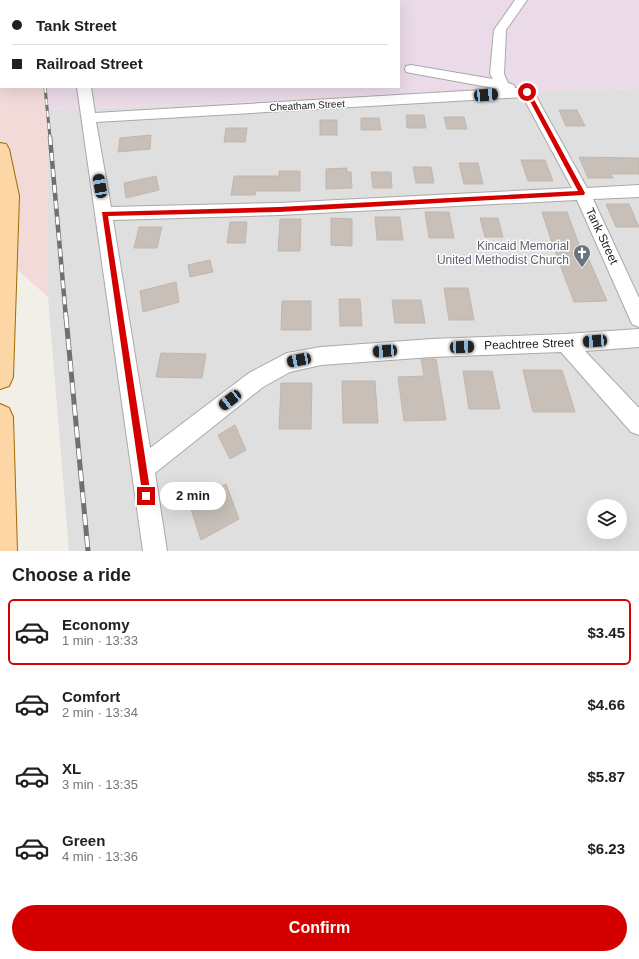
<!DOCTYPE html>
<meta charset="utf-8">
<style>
:root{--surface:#fff;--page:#f2f2f2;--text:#202124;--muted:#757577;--line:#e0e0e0;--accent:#d40000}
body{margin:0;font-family:Arial,sans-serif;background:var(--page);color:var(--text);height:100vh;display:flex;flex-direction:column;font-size:15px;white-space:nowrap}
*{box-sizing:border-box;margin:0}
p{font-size:13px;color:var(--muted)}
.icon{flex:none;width:22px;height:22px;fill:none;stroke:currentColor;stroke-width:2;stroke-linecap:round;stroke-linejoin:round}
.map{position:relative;height:551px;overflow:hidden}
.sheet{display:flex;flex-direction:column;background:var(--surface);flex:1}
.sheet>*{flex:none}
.top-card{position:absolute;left:0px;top:0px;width:400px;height:88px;box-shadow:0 4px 16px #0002;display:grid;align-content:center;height:88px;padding:0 12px;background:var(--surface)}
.controls{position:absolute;left:587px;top:499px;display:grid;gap:8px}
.controls a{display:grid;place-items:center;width:40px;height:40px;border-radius:50%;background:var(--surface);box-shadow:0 4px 16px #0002;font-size:20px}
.end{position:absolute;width:18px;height:18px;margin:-9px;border:5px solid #d40000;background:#fff;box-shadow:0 0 0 2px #fff}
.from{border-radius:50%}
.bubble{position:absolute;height:28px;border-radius:14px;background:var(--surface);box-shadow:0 4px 16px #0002;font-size:13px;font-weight:700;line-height:28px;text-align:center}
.car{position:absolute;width:12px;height:24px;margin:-12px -6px;border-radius:5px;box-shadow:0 0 3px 1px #0007;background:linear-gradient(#222 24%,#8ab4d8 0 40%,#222 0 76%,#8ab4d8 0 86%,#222 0)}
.top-card b{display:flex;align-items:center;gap:14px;height:38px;font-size:15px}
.top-card b+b{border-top:1px solid var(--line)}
.top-card i{width:10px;height:10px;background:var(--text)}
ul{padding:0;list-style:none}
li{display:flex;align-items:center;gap:12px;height:66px;margin:0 8px 6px;padding:0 4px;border:2px solid transparent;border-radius:6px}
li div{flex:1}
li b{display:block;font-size:15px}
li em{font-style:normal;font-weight:700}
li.on{border-color:var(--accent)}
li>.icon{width:36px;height:36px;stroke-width:1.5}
h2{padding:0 12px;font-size:18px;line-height:48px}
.primary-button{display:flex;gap:8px;margin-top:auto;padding:8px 12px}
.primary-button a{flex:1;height:46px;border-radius:24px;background:var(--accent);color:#fff;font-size:16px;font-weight:700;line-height:46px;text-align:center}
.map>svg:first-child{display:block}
</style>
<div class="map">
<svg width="639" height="551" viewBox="0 0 639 551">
<rect width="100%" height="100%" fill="#f2efe9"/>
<path fill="#e0dfdf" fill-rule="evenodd" d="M639,88V551H69L48,297L47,110ZM594,506H620V532H594Z"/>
<path fill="#f2dad9" d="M0,0H46L1,1V87H47L48,297L0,254Z"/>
<path fill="#ebdbe8" d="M46,0H639V88L47,110V87H399V1Z"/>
<g fill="#c7bfb8" stroke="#c4b6ab">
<path d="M559,110H577L585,126H566Z"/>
<path d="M406,115H424L426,128H407Z"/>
<path d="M444,117H464L467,129H447Z"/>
<path d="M361,118H379L381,130H361Z"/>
<rect x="320" y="120" width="17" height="15"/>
<path d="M226,128H247L245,142H224Z"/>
<path d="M151,135L150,149L118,152L120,138Z"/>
<path d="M579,157L639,158V174H611L613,178H588Z"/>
<path d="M521,160H545L553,181H528Z"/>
<path d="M459,163H478L483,184H464Z"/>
<path d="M413,167H431L434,183H416Z"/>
<path d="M347,168V172H351L352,188L326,189V169Z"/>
<path d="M279,171H300V191H256L255,195H231L234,176H279Z"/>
<path d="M371,172H391L392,188H373Z"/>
<path d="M156,176L159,190L126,198L124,183Z"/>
<path d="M606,204H629L639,227H616Z"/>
<path d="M425,212H449L454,238H429Z"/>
<path d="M542,212H567L582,253H586L607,301L574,302L553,246Z"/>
<path d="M375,217H400L403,240H377Z"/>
<path d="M331,218L352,219V246L331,245Z"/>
<path d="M480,218H498L503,237H485Z"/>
<path d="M280,219H301L300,251H278Z"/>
<path d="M230,222H247L245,243H227Z"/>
<path d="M139,227H162L157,248H134Z"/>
<path d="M210,260L213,272L190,277L188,265Z"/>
<path d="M176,282L179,302L143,312L140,291Z"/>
<path d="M444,288H468L474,320H449Z"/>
<path d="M339,299H360L362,326H340Z"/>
<path d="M392,300H421L425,323H395Z"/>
<path d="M282,301H311V330H281Z"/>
<path d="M161,353L206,354L202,378L156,377Z"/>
<path d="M421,359H436L446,420L404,421L398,377L424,376Z"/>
<path d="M523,370H562L575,412H533Z"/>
<path d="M463,371H492L500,409H469Z"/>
<path d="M342,381H375L378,423H343Z"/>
<path d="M281,383H312L311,429H279Z"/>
<path d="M235,425L246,450L230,459L218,435Z"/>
<path d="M226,484L239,519L201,540L189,503Z"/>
</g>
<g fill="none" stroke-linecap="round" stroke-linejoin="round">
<g stroke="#a9a9a9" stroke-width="2">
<g id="minor">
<rect x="66" y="0" width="12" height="1"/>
<path d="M515,0H527L506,30L504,74L508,83L514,85L515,88L532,89L587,188L639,185V197L593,199L639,298V327L632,324L577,200L279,215L113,220L150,448L249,373L287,353L321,347L432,339L565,334L639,329V347L585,351L639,408V435L631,432L561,352L432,357L321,365L290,372L263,387L155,473L167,551H143L77,87H91L95,113L499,89L411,73L406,72L405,69L406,66L411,65L493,79L490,74L494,30ZM523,97L572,188L279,203L111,207L96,122Z"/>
<rect x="0" y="21" width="1" height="8"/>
</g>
</g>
<g stroke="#a06b00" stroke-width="2">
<g id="major">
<path d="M0,143L6,144L9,149L19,196L13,377L9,386L0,389Z"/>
<path d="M0,404L9,408L13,417L17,551H0Z"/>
</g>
</g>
<use href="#minor" fill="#fff" fill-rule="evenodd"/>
<use href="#major" fill="#fcd6a4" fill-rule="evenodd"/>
<g stroke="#707070" stroke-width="3">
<path id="rail-far2" d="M45,87L50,138"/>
</g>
<g stroke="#707070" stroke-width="4.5">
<path id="rail-far1" d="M50,137L66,318"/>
</g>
<g stroke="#707070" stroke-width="5">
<path id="rail" d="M66,317L88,551"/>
</g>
<use href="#rail-far2" stroke="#fff" stroke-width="2" stroke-dasharray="6" stroke-linecap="butt"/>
<use href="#rail-far1" stroke="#fff" stroke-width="3" stroke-dasharray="8" stroke-linecap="butt"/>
<use href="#rail" stroke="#fff" stroke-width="3.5" stroke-dasharray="11" stroke-linecap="butt"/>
</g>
<path fill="#d40000" d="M527,91L530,92L585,193L584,195L279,212L108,216L151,496L149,499L146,500L143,499L102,212L279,207L578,191L525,92Z"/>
<defs>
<g id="church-pin" transform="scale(0.9)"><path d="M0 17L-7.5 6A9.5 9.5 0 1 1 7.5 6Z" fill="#6b7280" stroke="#fff"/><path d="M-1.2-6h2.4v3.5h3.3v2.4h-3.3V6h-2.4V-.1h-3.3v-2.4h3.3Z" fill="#fff"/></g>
</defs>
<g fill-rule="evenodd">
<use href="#church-pin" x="582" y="253"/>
</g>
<g text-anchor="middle" stroke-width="3" stroke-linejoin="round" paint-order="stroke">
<g font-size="10" fill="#222" stroke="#fff">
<text transform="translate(307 105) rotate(-3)" y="4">Cheatham Street</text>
</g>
<g font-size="12" fill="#222" stroke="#fff">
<text transform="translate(602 236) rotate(65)" y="4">Tank Street</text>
<text transform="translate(529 344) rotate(-2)" y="4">Peachtree Street</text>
</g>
<g font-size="12" fill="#5b616d" stroke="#fff" text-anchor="end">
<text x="569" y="250">Kincaid Memorial<tspan x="569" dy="14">United Methodist Church</tspan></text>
</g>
</g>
</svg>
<div class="controls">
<a><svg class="icon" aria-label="layers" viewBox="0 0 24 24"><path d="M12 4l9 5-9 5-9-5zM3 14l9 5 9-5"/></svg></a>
</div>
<i class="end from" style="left:527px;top:92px"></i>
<i class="end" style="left:146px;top:496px"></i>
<div class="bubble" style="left:160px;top:482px;width:66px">2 min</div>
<i class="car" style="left:486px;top:95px;rotate:86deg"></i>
<i class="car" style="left:100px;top:186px;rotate:350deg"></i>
<i class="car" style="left:595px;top:341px;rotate:266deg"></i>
<i class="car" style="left:462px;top:347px;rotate:88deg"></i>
<i class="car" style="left:385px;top:351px;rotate:266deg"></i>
<i class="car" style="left:299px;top:360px;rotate:259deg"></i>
<i class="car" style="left:230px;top:400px;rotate:232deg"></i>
<div class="top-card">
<b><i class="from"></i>Tank Street</b>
<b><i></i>Railroad Street</b>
</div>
</div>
<section class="sheet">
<h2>Choose a ride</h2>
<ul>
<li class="on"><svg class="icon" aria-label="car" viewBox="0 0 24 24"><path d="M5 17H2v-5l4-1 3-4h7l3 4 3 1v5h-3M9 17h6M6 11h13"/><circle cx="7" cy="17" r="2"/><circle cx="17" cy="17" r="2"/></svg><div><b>Economy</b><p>1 min · 13:33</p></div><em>$3.45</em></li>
<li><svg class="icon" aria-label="car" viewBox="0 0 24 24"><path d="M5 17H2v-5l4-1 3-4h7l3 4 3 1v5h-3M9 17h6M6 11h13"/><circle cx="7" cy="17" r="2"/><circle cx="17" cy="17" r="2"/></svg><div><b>Comfort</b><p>2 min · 13:34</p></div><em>$4.66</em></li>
<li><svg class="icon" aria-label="car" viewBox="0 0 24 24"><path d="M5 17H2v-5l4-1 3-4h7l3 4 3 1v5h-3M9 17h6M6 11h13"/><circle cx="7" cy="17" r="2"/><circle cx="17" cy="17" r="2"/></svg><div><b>XL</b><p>3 min · 13:35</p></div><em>$5.87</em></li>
<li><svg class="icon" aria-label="car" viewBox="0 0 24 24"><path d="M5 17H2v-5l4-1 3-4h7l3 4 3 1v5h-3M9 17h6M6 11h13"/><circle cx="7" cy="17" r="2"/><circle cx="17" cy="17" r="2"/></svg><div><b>Green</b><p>4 min · 13:36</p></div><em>$6.23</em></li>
</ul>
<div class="primary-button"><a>Confirm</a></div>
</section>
